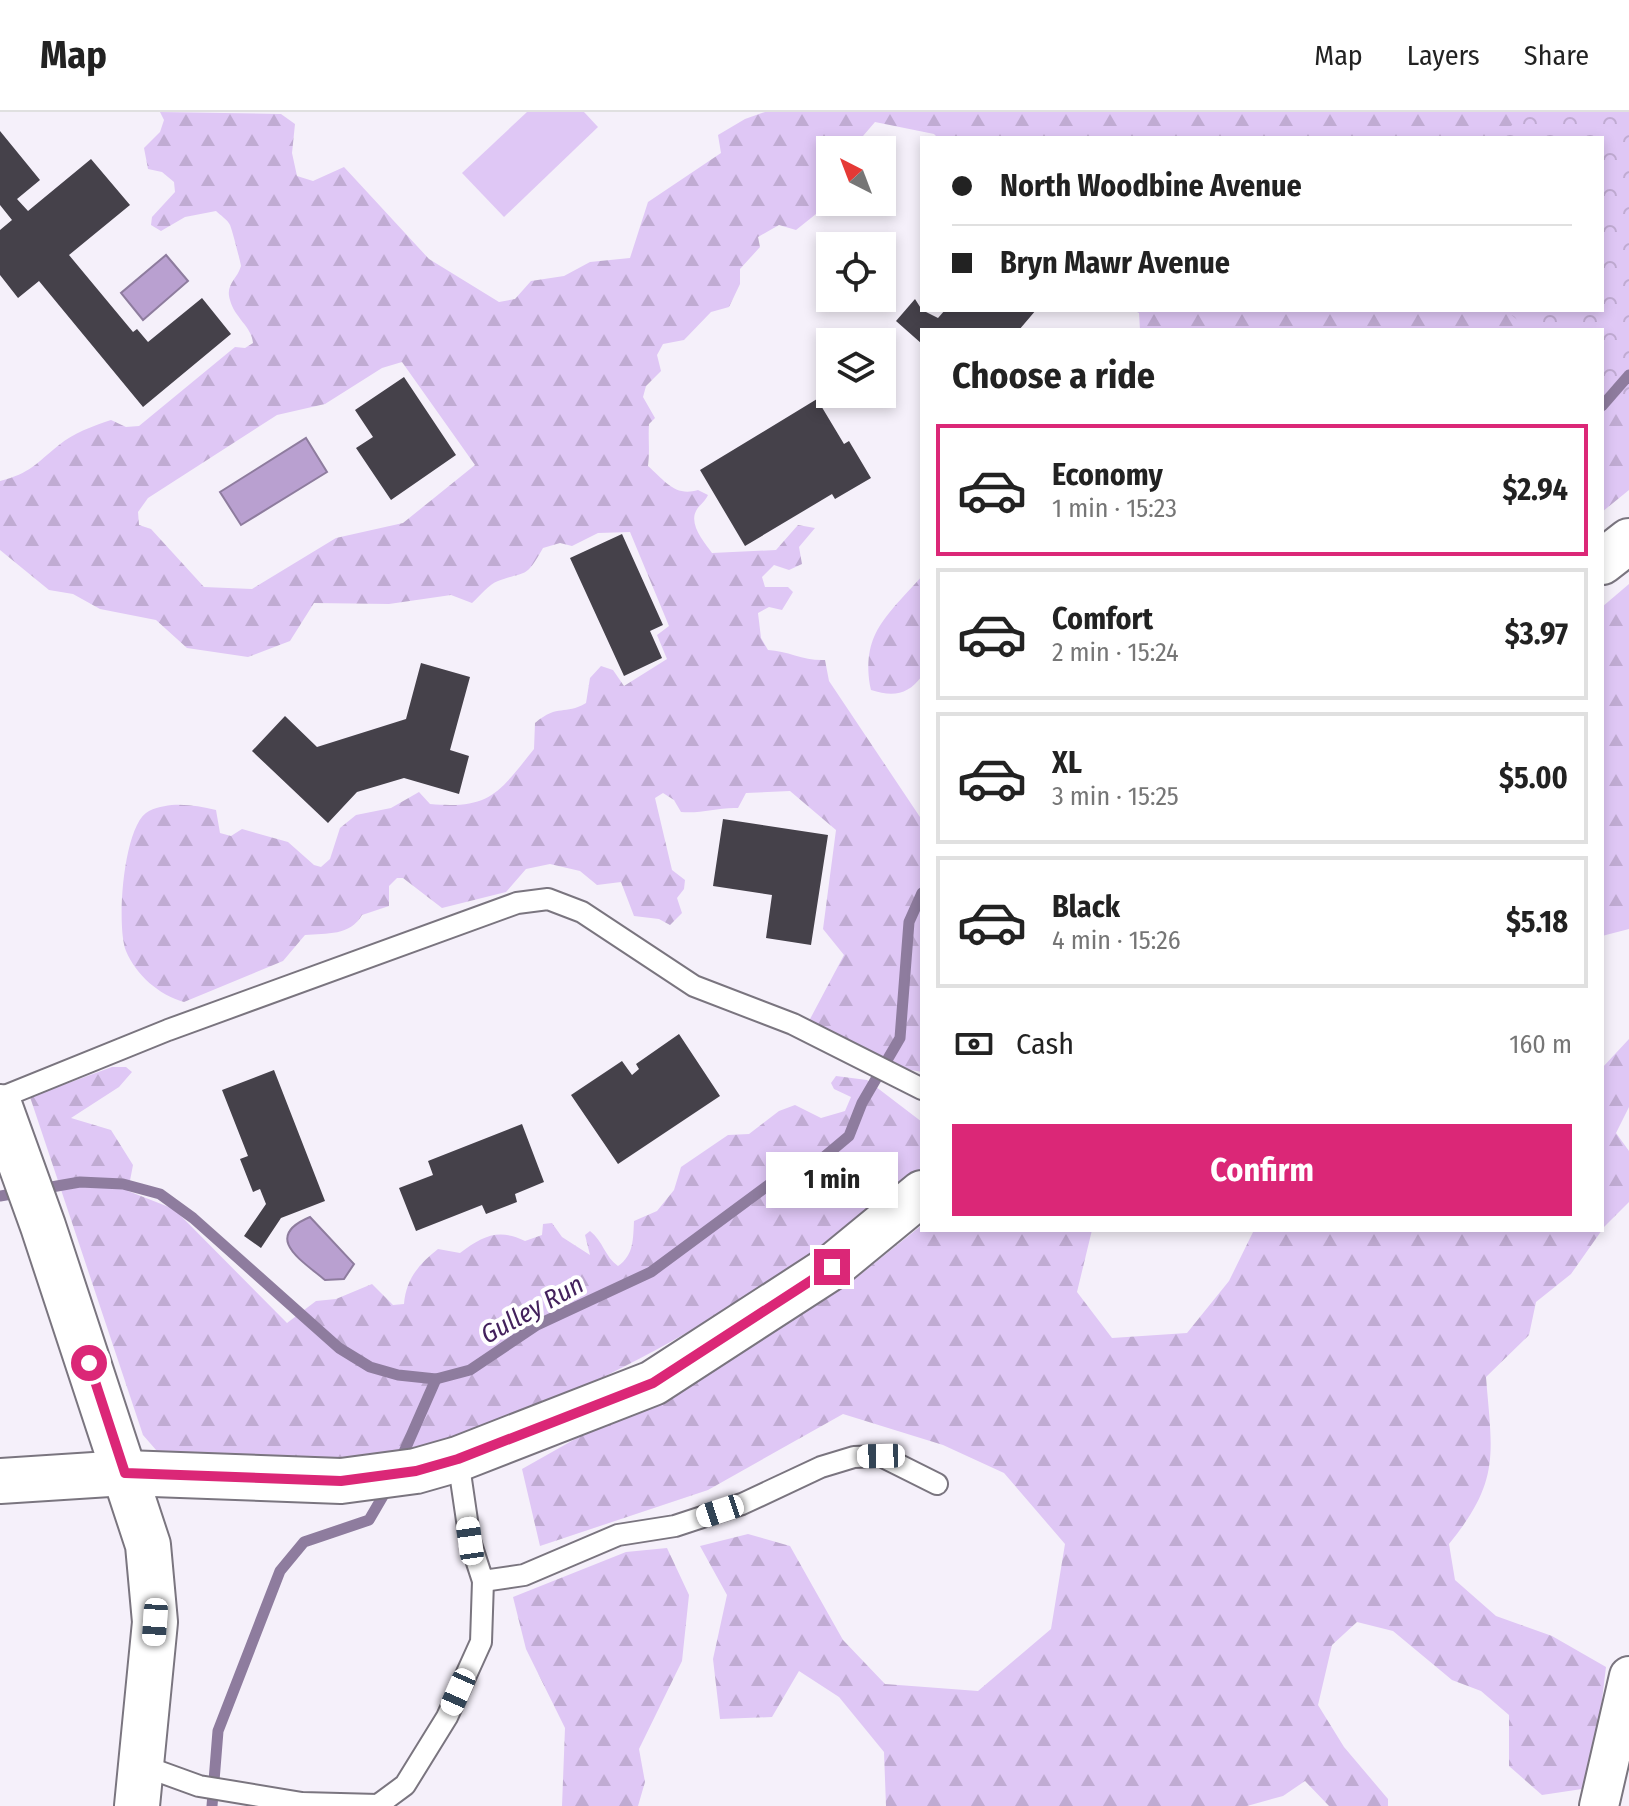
<!DOCTYPE html>
<meta charset="utf-8">
<style>
:root{--surface:#fff;--page:#f2f2f2;--text:#222;--muted:#767676;--line:#e0e0e0;--accent:#db2777}
body{margin:0;font-family:"Fira Sans Condensed",sans-serif;background:var(--page);color:var(--text);height:100vh;display:flex;flex-direction:column;font-size:30px;white-space:nowrap}
*{box-sizing:border-box;margin:0}
p{font-size:26px;color:var(--muted)}
.icon{flex:none;width:44px;height:44px;fill:none;stroke:currentColor;stroke-width:2;stroke-linecap:round;stroke-linejoin:round}
.map{position:relative;flex:1;overflow:hidden}
.side{position:absolute;left:920px;top:216px;width:684px;height:904px;display:flex;flex-direction:column;background:var(--surface);border-radius:0px;box-shadow:0 4px 12px #0003}
.side>*{flex:none}
.top-card{position:absolute;left:920px;top:24px;width:684px;height:176px;border-radius:0px;box-shadow:0 4px 12px #0003;display:grid;align-content:center;height:176px;padding:0 32px;background:var(--surface)}
.needle{width:52px;rotate:318deg}
.tools{position:absolute;left:816px;top:24px;display:grid;gap:16px}
.tools a{display:grid;place-items:center;width:80px;height:80px;border-radius:0px;background:var(--surface);box-shadow:0 4px 12px #0003;font-size:40px}
.end{position:absolute;width:36px;height:36px;margin:-18px;border:10px solid #db2777;background:#fff;box-shadow:0 0 0 4px #fff}
.from{border-radius:50%}
.bubble{position:absolute;height:56px;border-radius:0px;background:var(--surface);box-shadow:0 4px 12px #0003;font-size:26px;font-weight:700;line-height:56px;text-align:center}
.car{position:absolute;width:24px;height:48px;margin:-24px -12px;border-radius:10px;box-shadow:0 0 6px 2px #0007;background:linear-gradient(#fff 24%,#345 0 40%,#fff 0 76%,#345 0 86%,#fff 0)}
.top-card b{display:flex;align-items:center;gap:28px;height:76px;font-size:30px}
.top-card b+b{border-top:2px solid var(--line)}
.top-card i{width:20px;height:20px;background:var(--text)}
ul{padding:0;list-style:none}
li{display:flex;align-items:center;gap:24px;height:132px;margin:0 16px 12px;padding:0 16px;border:4px solid var(--line);border-radius:0px}
li div{flex:1}
li b{display:block;font-size:30px}
li em{font-style:normal;font-weight:700}
li.on{border-color:var(--accent)}
li>.icon{width:72px;height:72px;stroke-width:1.5}
h2{padding:0 32px;font-size:36px;line-height:96px}
.pay{display:flex;align-items:center;gap:20px;height:88px;padding:0 32px;font-size:30px}
.pay p{margin-inline-start:auto}
.cta{display:flex;gap:16px;margin-top:auto;padding:16px 32px}
.cta a{flex:1;height:92px;border-radius:0px;background:var(--accent);color:#fff;font-size:32px;font-weight:700;line-height:92px;text-align:center}
header{display:flex;align-items:center;gap:48px;box-sizing:border-box;height:112px;padding:0 40px;background:var(--surface);border-bottom:2px solid var(--line)}
header strong{font-size:38px}
nav{display:flex;gap:44px;margin-inline-start:auto;font-size:28px}
.map>svg:first-child{display:block}
</style>
<header>
<strong>Map</strong>
<nav><a>Map</a><a>Layers</a><a>Share</a></nav>
</header>
<div class="map">
<svg width="1629" height="1694" viewBox="0 0 1629 1694">
<defs>
<pattern id="forest-firs" width="22" height="20" patternUnits="userSpaceOnUse" patternTransform="scale(2)"><rect width="22" height="20" fill="#dfc7f5"/><path d="M5 1l3.5 6h-7zM16 11l3.5 6h-7z" fill="#c0abd2"/></pattern>
<pattern id="park-crowns" width="20" height="18" patternUnits="userSpaceOnUse" patternTransform="scale(2)"><rect width="20" height="18" fill="#dfc7f5"/><path d="M2 6a3 3 0 1 1 6 0M12 15a3 3 0 1 1 6 0" fill="none" stroke="#c0abd2"/></pattern>
</defs>
<rect width="100%" height="100%" fill="#f5f0fa"/>
<g fill="url(#forest-firs)" fill-rule="evenodd">
<path d="M160,0L281,2L295,12L292,41L297,64L313,69L344,55L429,147L499,190L515,187L531,169L564,164L590,150L630,146L648,90L721,41L718,23L745,7L765,0H1629V378L1602,400V218H1140L1139,201L1133,198H1602V26H938L934,22L875,10L851,38H830V63L816,102L796,118L779,113L758,125L760,135L740,157V172L729,195L711,200L684,228L663,232L657,243L661,259L646,274L643,285L655,306L649,312C648,328 650,337 648,354C665,369 675,385 698,378L708,383C705,390 699,393 696,399C689,413 704,430 712,441L776,438L798,413L815,416L799,435L802,452L789,458L774,453L762,465L765,475H788L793,480L782,498L769,495L758,501L761,526L768,538C788,539 804,549 825,548L829,569L922,708V960L906,957L809,909L844,843L823,817L836,718L790,679L746,681L738,696C718,695 701,702 681,700L674,688L663,681L655,686L672,758L685,768L684,777L677,786L682,801L670,813L659,807L634,804L621,770L597,773L580,759L550,752L526,757L506,780L442,796L403,766H397L389,774V794L362,803C350,824 327,821 305,823L283,849L184,890C159,883 136,863 126,839C116,815 123,711 149,699C171,689 194,693 216,698L220,721L231,724L242,717L288,730L314,753L321,755L330,747L340,716L356,703L391,696L419,680L430,692C490,697 498,682 534,637L535,611C559,591 564,604 586,591L590,566L601,554L613,558L624,574L667,547L657,523L669,514L630,420L598,421L572,434L560,431L543,436C525,468 527,458 498,469C489,472 480,484 472,491L451,483L389,492L314,491L290,529L248,545L187,536L156,508L100,497L73,482L49,478L0,438V369C31,361 35,352 59,333C73,321 93,314 111,308L126,315L139,314L235,235L245,236L253,231C252,215 234,205 230,188C225,172 237,168 241,154C241,152 232,117 230,113C228,108 220,103 216,99L185,105L161,119L151,113L152,105L175,80L174,70L162,60L148,57L144,36L160,20L164,8ZM402,250L475,353L403,411L336,426L252,477L204,475L151,417L139,413L138,400L148,386L277,303L325,292L382,256Z"/>
<path d="M922,464V564C908,583 893,585 871,578C860,522 887,504 922,464Z"/>
<path d="M1629,472V817L1602,824V495Z"/>
<path d="M1629,927V995L1616,1021L1629,1039V1090L1602,1117V956Z"/>
<path d="M112,955H126L132,960L119,975L71,1006L111,1018L133,1053L128,1079L174,1097L287,1211L316,1189L336,1187L372,1172L393,1193L404,1192C406,1167 419,1152 438,1137L460,1141C483,1124 498,1116 525,1129L542,1123L543,1112L552,1111L562,1125L590,1143L585,1123L590,1119C603,1129 605,1145 618,1154C634,1143 633,1127 634,1109L657,1099L674,1078L681,1055L728,1023L749,1022L779,999L795,993L821,1006L845,999L851,985L834,977L831,971L836,964L867,968L922,1010V1066C753,1189 528,1336 315,1352C265,1355 213,1348 163,1346L143,1323L30,985Z"/>
<path d="M922,1113V1118H1092L1077,1180L1112,1226L1187,1221L1229,1169L1254,1118H1602L1571,1162L1536,1190L1529,1223L1486,1265C1492,1342 1501,1368 1449,1432L1455,1468L1496,1504L1552,1524L1606,1555L1601,1596L1582,1677L1542,1683L1509,1654V1603L1481,1579L1452,1568L1393,1519L1357,1510L1332,1533L1318,1593L1344,1635L1388,1687V1694H1329L1305,1669L1283,1684L1247,1694H886L884,1640L839,1585L799,1559L772,1605L720,1607L713,1547L727,1483L700,1434L748,1422L790,1434L843,1528L885,1572L978,1579L1051,1517L1065,1432L1004,1361L943,1333L843,1302L708,1378L540,1434L522,1357L846,1174Z"/>
<path d="M667,1436L689,1483L682,1549L639,1637L645,1670L638,1694H562L565,1616L526,1537L513,1485L626,1440Z"/>
</g>
<path fill="url(#park-crowns)" d="M1528,0H1629V303L1602,280V218H1529L1506,198H1602V26H1496Z"/>
<path fill="#dfc7f5" d="M527,0H584L598,15L504,105L462,61Z"/>
<g fill="#b9a0d0" stroke="#8e7c9e" stroke-width="2">
<path d="M166,143L188,169L143,208L121,181Z"/>
<path d="M306,326L327,360L241,413L220,380Z"/>
<path d="M310,1105L354,1152L344,1167L325,1168C301,1148 262,1125 310,1105Z"/>
</g>
<g fill="none" stroke-linecap="round" stroke-linejoin="round">
<g stroke="#8e7c9e" stroke-width="11">
<path d="M1602,294L1629,263"/>
<path d="M40,1077L80,1070L123,1072L160,1082L193,1106L339,1236L370,1255L398,1263L436,1267L470,1258L537,1213L651,1160L778,1066L824,1045L849,1024L862,991L900,926L909,810L922,781"/>
<path d="M0,1084L23,1080"/>
<path d="M400,1349L436,1267"/>
<path d="M212,1694L218,1619L280,1459L304,1430L369,1408L390,1372"/>
</g>
</g>
<g fill="#45414a">
<path d="M0,19L40,68L17,87L28,99L91,47L130,93L69,143L133,220L137,217L148,230L202,186L231,222L143,295L39,169L18,186L0,163V118L12,108L0,93Z"/>
<path d="M915,187L922,198L938,206L945,198H1036L1019,218H922V232L896,209Z"/>
<path d="M404,265L456,343L391,388L356,336L373,325L355,298Z"/>
<path d="M817,287L844,332L849,329L871,366L835,387L832,382L745,434L700,358Z"/>
<path d="M622,422L663,513L650,519L662,546L624,564L570,446Z"/>
<path d="M421,551L470,565L450,638L469,644L459,682L404,666L357,680L328,711L252,639L285,604L317,635L406,607Z"/>
<path d="M723,707L828,723L811,833L766,826L772,783L713,774Z"/>
<path d="M679,922L720,984L618,1052L571,983L622,949L632,963L639,957L636,952Z"/>
<path d="M274,958L325,1089L281,1106L261,1136L244,1124L266,1092L260,1077L253,1080L240,1047L248,1044L222,978Z"/>
<path d="M522,1012L544,1070L515,1082L517,1090L486,1102L482,1093L416,1119L399,1076L433,1063L428,1049Z"/>
</g>
<g fill="none" stroke-linecap="round" stroke-linejoin="round">
<g stroke="#7a757f" stroke-width="24">
<g id="service">
<path d="M0,986L168,918L517,791L548,787L582,800L694,874L793,912L922,977"/>
<path d="M458,1347L470,1429L483,1469L524,1463L618,1423L675,1414L742,1392L821,1355L854,1345L881,1344L937,1372"/>
<path d="M141,1653L199,1674L302,1691L378,1693L405,1673L447,1605L481,1530L483,1469"/>
</g>
</g>
<g stroke="#7a757f" stroke-width="42">
<path id="minor" d="M1599,1694L1629,1564"/>
</g>
<g stroke="#7a757f" stroke-width="48">
<g id="tertiary">
<path d="M1602,450L1629,429"/>
<path d="M0,995L43,1114L148,1433L155,1510L137,1694"/>
<path d="M0,1369L125,1361L341,1369L416,1359L458,1347L653,1271L832,1155L922,1081"/>
</g>
</g>
<use href="#service" stroke="#fff" stroke-width="20"/>
<use href="#minor" stroke="#fff" stroke-width="38"/>
<use href="#tertiary" stroke="#fff" stroke-width="44"/>
</g>
<g fill="none" stroke-linecap="round" stroke-linejoin="round">
<path stroke="#db2777" stroke-width="10" d="M89,1251L125,1361L341,1369L416,1359L458,1347L653,1271L832,1155"/>
</g>
<g text-anchor="middle" stroke-width="8" stroke-linejoin="round" paint-order="stroke">
<g font-size="26" font-style="italic" fill="#43215c" stroke="#fff">
<text transform="translate(532 1197) rotate(-29)" y="9">Gulley Run</text>
</g>
</g>
</svg>
<div class="tools">
<a><svg class="needle" viewBox="-14 -14 28 28"><path d="M0-13l5 13h-10z" fill="#e53935"/><path d="M0 13l5-13h-10z" fill="#767676"/></svg></a>
<a><svg class="icon" aria-label="locate" viewBox="0 0 24 24"><circle cx="12" cy="12" r="6"/><path d="M12 2v4M12 18v4M2 12h4M18 12h4"/></svg></a>
<a><svg class="icon" aria-label="layers" viewBox="0 0 24 24"><path d="M12 4l9 5-9 5-9-5zM3 14l9 5 9-5"/></svg></a>
</div>
<i class="end from" style="left:89px;top:1251px"></i>
<i class="end" style="left:832px;top:1155px"></i>
<div class="bubble" style="left:766px;top:1040px;width:132px">1 min</div>
<i class="car" style="left:881px;top:1344px;rotate:269deg"></i>
<i class="car" style="left:720px;top:1399px;rotate:252deg"></i>
<i class="car" style="left:470px;top:1429px;rotate:352deg"></i>
<i class="car" style="left:155px;top:1510px;rotate:184deg"></i>
<i class="car" style="left:458px;top:1580px;rotate:204deg"></i>
<div class="top-card">
<b><i class="from"></i>North Woodbine Avenue</b>
<b><i></i>Bryn Mawr Avenue</b>
</div>
<section class="side">
<h2>Choose a ride</h2>
<ul>
<li class="on"><svg class="icon" aria-label="car" viewBox="0 0 24 24"><path d="M5 17H2v-5l4-1 3-4h7l3 4 3 1v5h-3M9 17h6M6 11h13"/><circle cx="7" cy="17" r="2"/><circle cx="17" cy="17" r="2"/></svg><div><b>Economy</b><p>1 min · 15:23</p></div><em>$2.94</em></li>
<li><svg class="icon" aria-label="car" viewBox="0 0 24 24"><path d="M5 17H2v-5l4-1 3-4h7l3 4 3 1v5h-3M9 17h6M6 11h13"/><circle cx="7" cy="17" r="2"/><circle cx="17" cy="17" r="2"/></svg><div><b>Comfort</b><p>2 min · 15:24</p></div><em>$3.97</em></li>
<li><svg class="icon" aria-label="car" viewBox="0 0 24 24"><path d="M5 17H2v-5l4-1 3-4h7l3 4 3 1v5h-3M9 17h6M6 11h13"/><circle cx="7" cy="17" r="2"/><circle cx="17" cy="17" r="2"/></svg><div><b>XL</b><p>3 min · 15:25</p></div><em>$5.00</em></li>
<li><svg class="icon" aria-label="car" viewBox="0 0 24 24"><path d="M5 17H2v-5l4-1 3-4h7l3 4 3 1v5h-3M9 17h6M6 11h13"/><circle cx="7" cy="17" r="2"/><circle cx="17" cy="17" r="2"/></svg><div><b>Black</b><p>4 min · 15:26</p></div><em>$5.18</em></li>
</ul>
<div class="pay"><svg class="icon" aria-label="cash" viewBox="0 0 24 24"><path d="M3 7h18v10H3z"/><circle cx="12" cy="12" r="2"/></svg>Cash<p>160 m</p></div>
<div class="cta"><a>Confirm</a></div>
</section>
</div>
